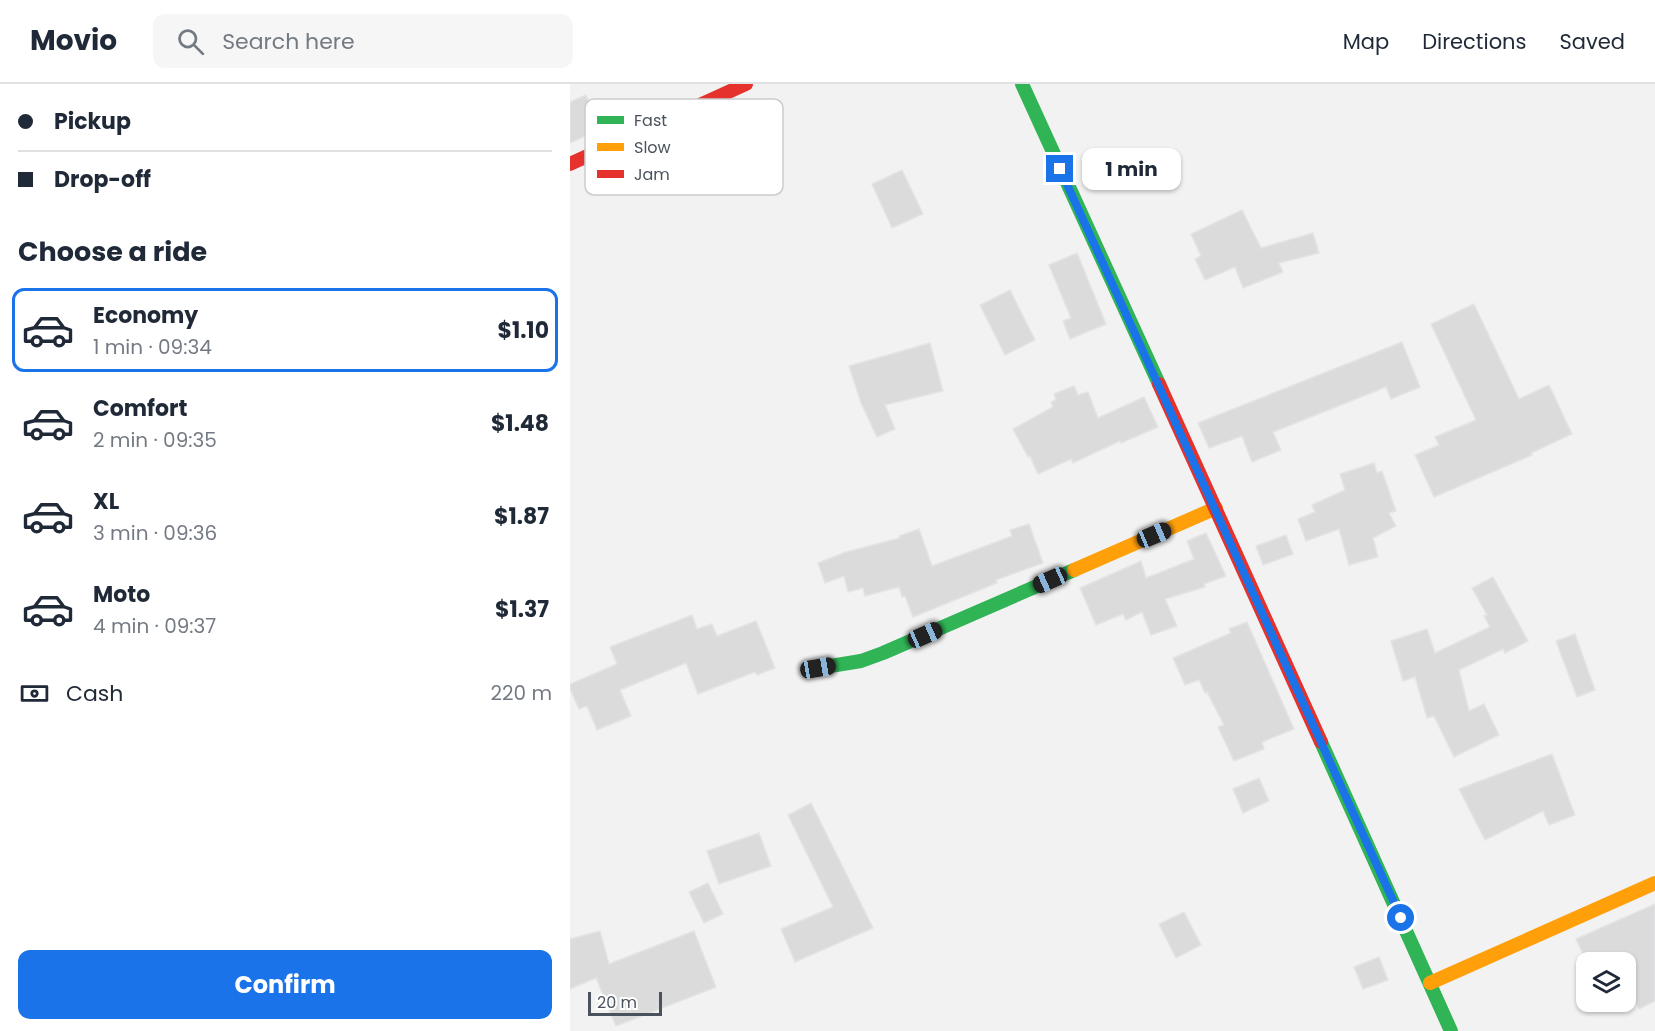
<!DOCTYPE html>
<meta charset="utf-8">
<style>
:root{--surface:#fff;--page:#f6f6f7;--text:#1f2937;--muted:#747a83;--line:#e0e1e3;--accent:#1a73e8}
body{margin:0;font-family:Poppins,sans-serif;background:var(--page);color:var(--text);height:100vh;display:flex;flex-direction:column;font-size:22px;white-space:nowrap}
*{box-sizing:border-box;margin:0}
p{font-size:20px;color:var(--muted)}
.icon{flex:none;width:33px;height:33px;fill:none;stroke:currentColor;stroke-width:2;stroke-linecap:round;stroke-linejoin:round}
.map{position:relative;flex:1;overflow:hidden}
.side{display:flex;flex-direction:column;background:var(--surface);width:570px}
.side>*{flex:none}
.guide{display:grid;align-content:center;height:132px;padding:0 18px;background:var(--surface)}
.controls{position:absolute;left:1006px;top:868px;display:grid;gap:12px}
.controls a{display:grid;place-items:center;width:60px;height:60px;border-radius:12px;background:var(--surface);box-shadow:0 2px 4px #0004;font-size:30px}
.scale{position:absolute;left:18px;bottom:15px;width:74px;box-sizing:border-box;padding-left:6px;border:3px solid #4a525d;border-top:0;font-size:16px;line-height:21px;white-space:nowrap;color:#4a525d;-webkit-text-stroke:4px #fff;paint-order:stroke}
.end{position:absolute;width:27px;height:27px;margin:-14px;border:8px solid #1a73e8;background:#fff;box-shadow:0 0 0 3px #fff}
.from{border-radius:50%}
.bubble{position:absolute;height:42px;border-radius:12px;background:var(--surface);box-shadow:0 2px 4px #0004;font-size:20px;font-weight:700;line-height:42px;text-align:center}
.car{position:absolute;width:18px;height:36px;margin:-18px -9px;border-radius:8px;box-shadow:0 0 4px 2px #0007;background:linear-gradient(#222 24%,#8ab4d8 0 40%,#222 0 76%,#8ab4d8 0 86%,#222 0)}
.guide b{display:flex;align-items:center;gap:21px;height:57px;font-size:22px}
.guide b+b{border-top:2px solid var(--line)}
.guide i{width:15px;height:15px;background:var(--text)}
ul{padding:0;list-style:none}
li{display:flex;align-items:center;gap:18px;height:84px;margin:0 12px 9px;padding:0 6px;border:3px solid transparent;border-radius:12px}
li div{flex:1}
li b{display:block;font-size:22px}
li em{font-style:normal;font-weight:700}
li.on{border-color:var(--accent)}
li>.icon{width:54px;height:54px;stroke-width:1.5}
h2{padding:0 18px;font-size:27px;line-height:72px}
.pay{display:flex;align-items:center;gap:15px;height:66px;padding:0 18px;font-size:22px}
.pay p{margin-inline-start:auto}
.button{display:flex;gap:12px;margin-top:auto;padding:12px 18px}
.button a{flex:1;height:69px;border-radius:12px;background:var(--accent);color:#fff;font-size:24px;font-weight:700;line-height:69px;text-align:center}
header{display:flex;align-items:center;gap:36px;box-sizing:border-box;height:84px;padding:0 30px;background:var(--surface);border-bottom:2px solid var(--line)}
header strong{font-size:28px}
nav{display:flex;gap:33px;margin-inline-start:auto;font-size:21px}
.search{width:420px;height:54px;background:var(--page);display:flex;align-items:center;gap:15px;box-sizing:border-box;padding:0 21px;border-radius:12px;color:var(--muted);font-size:22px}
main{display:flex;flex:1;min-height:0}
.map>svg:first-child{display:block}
</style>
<header>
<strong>Movio</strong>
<div class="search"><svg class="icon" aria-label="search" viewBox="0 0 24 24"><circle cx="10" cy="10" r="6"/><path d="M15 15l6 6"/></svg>Search here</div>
<nav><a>Map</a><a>Directions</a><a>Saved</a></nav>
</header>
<main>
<section class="side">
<div class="guide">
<b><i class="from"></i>Pickup</b>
<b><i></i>Drop-off</b>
</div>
<h2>Choose a ride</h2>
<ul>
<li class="on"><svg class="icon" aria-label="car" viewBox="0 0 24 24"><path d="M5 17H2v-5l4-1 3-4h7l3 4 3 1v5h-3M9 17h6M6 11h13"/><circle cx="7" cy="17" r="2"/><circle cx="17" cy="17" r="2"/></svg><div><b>Economy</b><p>1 min · 09:34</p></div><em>$1.10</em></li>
<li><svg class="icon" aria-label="car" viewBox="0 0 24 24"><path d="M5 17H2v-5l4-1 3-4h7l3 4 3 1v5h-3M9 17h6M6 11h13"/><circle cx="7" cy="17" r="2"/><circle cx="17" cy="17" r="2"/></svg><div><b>Comfort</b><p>2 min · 09:35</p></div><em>$1.48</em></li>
<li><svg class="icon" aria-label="car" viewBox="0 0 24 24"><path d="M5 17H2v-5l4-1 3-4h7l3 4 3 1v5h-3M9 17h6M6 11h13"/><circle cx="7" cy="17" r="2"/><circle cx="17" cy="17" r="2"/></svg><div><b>XL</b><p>3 min · 09:36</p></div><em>$1.87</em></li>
<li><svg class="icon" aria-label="car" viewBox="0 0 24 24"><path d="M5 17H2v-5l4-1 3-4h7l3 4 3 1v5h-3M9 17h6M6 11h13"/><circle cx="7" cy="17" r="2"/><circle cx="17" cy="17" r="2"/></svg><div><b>Moto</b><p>4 min · 09:37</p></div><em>$1.37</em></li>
</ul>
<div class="pay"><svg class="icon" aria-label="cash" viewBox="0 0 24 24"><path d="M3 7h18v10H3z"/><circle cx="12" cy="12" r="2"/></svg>Cash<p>220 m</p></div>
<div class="button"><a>Confirm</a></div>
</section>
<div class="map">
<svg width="1085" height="947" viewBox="0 0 1085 947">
<rect width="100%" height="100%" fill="#f2f2f2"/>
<g fill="#dbdbdc" stroke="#e4e4e5" stroke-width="1.5">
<path d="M16,11L31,45L0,59V18Z"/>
<path d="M332,86L353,130L322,144L302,100Z"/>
<path d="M672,126L691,164L743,149L749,169L709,179L713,188L673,204L665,183L635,196L625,175L631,172L621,150Z"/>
<path d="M507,169L536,240L500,255L493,237L501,234L479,181Z"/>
<path d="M440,206L465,256L435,271L410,221Z"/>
<path d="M904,220L949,315L979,301L1002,350L961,369L962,371L864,413L845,371L869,361L865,353L906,336L861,240Z"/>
<path d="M832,258L850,303L821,315L816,303L703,348L711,366L682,378L672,352L639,364L628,339Z"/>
<path d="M360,259L373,307L315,321L325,345L307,353L291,319L279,282Z"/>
<path d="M504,302L508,311L518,308L528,334L574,313L588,343L551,359L550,357L503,379L501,375L468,390L460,372L458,373L443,345L483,323L481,318L486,316L484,310Z"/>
<path d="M804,379L807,389L812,387L826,427L819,429L826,442L803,454L808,473L779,481L769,445L736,457L728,435L745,428L742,421L775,406L770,390Z"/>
<path d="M459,440L473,479L426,496L427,499L343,533L335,512L332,513L329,503L295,512L293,504L278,508L274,492L255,499L248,479L276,468L330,454L329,452L349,445L362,482L442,452L440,446Z"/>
<path d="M636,449L656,492L634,500L635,503L595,515L607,542L581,551L572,528L556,536L553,530L526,541L510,504L571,477L576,494L624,475L617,457Z"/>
<path d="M716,451L723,470L693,481L686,462Z"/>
<path d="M923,493L958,557L935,569L933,565L889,586L899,627L914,620L929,651L884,673L864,632L857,634L845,593L833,597L821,557L857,545L865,569L920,543L914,532L917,531L902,504Z"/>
<path d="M122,531L127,545L142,540L147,552L186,537L205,584L187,591L185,588L128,610L116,579L50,606L61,632L27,646L17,622L9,625L0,605V600L47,580L40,563Z"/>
<path d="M677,538L724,645L692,658L694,665L664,677L648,643L654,641L637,608L635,609L629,596L615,601L603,574L661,549L659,545Z"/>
<path d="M1005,550L1025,606L1007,613L986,557Z"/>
<path d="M982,670L1005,731L979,741L973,727L915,756L889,705Z"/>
<path d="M689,694L699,717L673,729L663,705Z"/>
<path d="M241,719L303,844L225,878L211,845L263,823L218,731Z"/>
<path d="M189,749L201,782L149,800L137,767Z"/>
<path d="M138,799L153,830L134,839L119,808Z"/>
<path d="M1085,820V917L1069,925L1056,896V879H1017L1006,855Z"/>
<path d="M614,828L631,861L606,874L589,840Z"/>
<path d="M30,847L39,880L124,847L146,903L46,942L26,894L0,905V855Z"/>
<path d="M809,873L818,896L793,905L784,883Z"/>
</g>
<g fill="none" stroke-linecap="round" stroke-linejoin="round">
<g stroke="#30b455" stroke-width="14">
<path d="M452,0L589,300"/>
<path d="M248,584L291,577L313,569L504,486"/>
<path d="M751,658L881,947"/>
</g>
<g stroke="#ff9f0a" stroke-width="14">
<path d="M504,486L646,424"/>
<path d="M860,899L1085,799"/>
</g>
<g stroke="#e5322d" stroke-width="14">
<path d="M0,80L176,0"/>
<path d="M589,300L751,658"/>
</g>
</g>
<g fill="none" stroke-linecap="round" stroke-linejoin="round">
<path stroke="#1a73e8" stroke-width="8" d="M490,85L831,834"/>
</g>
<rect x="15" y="15" width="198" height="96" rx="9" fill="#fff" stroke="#c9cbce" stroke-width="1.5"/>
<rect x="27" y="32" width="27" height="8" fill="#30b455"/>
<rect x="27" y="59" width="27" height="8" fill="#ff9f0a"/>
<rect x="27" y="86" width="27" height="8" fill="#e5322d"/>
<g font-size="16" fill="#4a525d">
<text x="64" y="42">Fast</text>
<text x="64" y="69">Slow</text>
<text x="64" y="96">Jam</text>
</g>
</svg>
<div class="controls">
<a><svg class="icon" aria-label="layers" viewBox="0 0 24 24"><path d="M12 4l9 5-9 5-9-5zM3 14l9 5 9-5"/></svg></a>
</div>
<div class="scale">20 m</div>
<i class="end from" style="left:831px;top:834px"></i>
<i class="end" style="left:490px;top:85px"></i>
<div class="bubble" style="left:512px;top:64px;width:99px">1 min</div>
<i class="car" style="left:584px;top:451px;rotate:67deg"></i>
<i class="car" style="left:480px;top:496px;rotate:246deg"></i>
<i class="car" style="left:355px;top:551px;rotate:66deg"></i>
<i class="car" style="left:248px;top:584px;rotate:80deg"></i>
</div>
</main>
